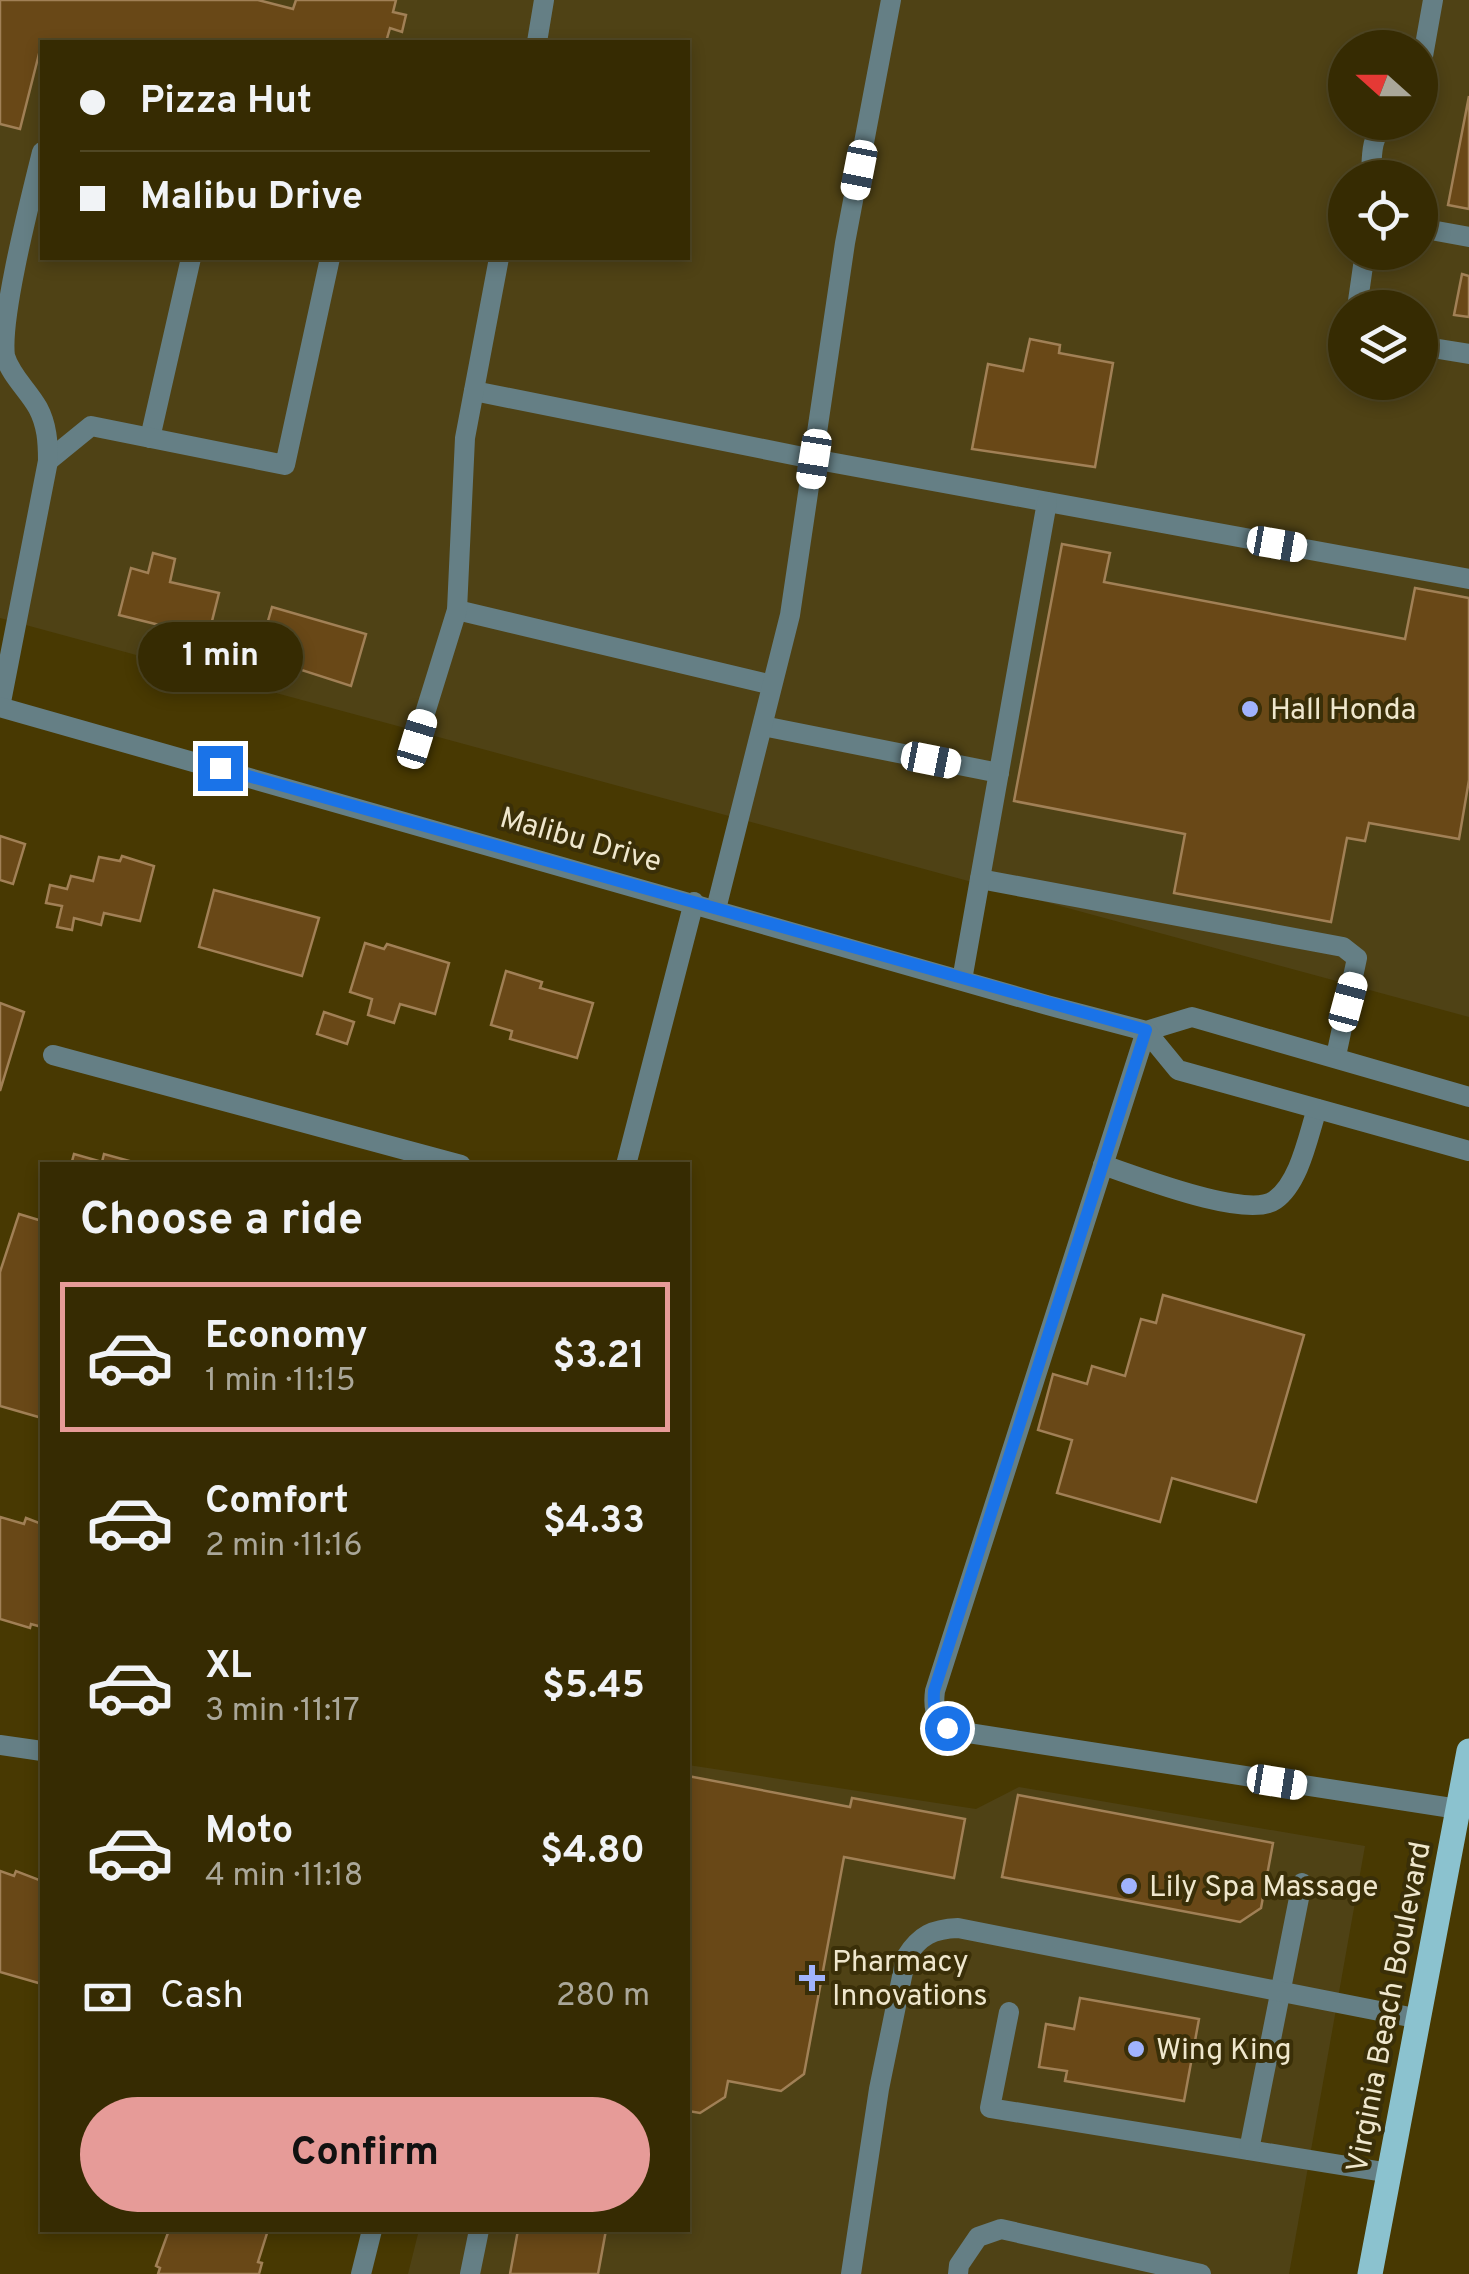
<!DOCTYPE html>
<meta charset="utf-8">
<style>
:root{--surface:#362b02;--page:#3d330c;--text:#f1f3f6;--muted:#aaa799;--line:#504724;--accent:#e69b98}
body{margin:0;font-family:Overpass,sans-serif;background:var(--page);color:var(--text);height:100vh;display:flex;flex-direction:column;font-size:38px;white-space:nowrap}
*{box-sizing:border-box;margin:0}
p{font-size:32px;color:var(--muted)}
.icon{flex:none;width:55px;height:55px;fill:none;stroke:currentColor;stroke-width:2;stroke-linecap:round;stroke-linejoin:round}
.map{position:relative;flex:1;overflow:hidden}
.panel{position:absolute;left:40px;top:1162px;width:650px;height:1070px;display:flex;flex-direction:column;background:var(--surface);border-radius:0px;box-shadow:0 5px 15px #0003,0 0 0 2px var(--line)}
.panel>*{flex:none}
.top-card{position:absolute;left:40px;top:40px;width:650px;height:220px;border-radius:0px;box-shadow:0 5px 15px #0003,0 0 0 2px var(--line);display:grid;align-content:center;height:220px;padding:0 40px;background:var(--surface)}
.needle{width:65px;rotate:291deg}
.buttons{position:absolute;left:1328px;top:30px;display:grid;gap:20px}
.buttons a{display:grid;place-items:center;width:110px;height:110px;border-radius:50%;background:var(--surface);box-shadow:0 5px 15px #0003,0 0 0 2px var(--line);font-size:50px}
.end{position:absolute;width:45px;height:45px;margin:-22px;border:12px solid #1a73e8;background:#fff;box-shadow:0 0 0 5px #fff}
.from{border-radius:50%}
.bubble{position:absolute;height:70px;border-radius:35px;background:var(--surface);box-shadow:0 5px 15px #0003,0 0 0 2px var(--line);font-size:32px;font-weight:700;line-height:70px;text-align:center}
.car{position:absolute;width:30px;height:60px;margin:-30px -15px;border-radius:12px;box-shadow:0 0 8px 2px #0007;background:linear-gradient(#fff 24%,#345 0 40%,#fff 0 76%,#345 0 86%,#fff 0)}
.top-card b{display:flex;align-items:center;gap:35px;height:95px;font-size:38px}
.top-card b+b{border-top:2px solid var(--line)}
.top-card i{width:25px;height:25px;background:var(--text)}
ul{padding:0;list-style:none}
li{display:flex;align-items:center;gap:30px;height:150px;margin:0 20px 15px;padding:0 20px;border:5px solid transparent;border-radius:0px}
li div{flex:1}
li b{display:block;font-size:38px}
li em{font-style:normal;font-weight:700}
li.on{border-color:var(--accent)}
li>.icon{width:90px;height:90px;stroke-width:1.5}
h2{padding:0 40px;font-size:45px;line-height:120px}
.pay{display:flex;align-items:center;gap:25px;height:110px;padding:0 40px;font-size:38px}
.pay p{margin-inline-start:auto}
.button{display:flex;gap:20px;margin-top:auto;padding:20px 40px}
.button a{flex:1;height:115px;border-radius:60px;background:var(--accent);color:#111;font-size:40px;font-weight:700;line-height:115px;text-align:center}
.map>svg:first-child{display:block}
</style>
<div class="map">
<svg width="1469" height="2274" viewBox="0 0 1469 2274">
<rect width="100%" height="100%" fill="#483902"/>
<g fill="#4f4215" fill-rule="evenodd">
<path d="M0,0H1469V1017L0,618ZM42,42H688V258H42ZM1345,48H1420V122H1345ZM1345,178H1420V252H1345ZM1345,308H1420V382H1345Z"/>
<path d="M688,1765L976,1809L1019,1787L1365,1846L1289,2274H408L419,2230H688Z"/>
</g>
<g fill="#694817" stroke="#a18056" stroke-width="2.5">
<path d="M0,0H258L293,9L296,0H396L393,12L406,15L402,32L390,28L386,42H42L20,129L0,124Z"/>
<path d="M1469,96V209L1448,205Z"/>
<path d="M1462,274L1469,276V317L1454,315Z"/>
<path d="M1030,339L1060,345L1059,353L1113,363L1095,467L972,449L988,364L1023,371Z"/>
<path d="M1062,544L1110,553L1104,582L1405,639L1415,588L1469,598V780L1459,839L1369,823L1365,841L1347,838L1331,922L1174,893L1185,834L1014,801Z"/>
<path d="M153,553L175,559L170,582L219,593L208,637L119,615L131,568L148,573Z"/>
<path d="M272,607L366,634L351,686L258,656Z"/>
<path d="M0,836L25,844L13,884L0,880Z"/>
<path d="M122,856L154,866L140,921L104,913L101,925L74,918L72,930L57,927L62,906L46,903L50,885L67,889L71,876L93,881L99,857L120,861Z"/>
<path d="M214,890L319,918L302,976L199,947Z"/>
<path d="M365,943L384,949L387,944L449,963L435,1014L400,1004L394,1023L368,1015L372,999L350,992Z"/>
<path d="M506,971L542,982L540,988L593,1003L577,1058L510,1039L512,1031L491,1025Z"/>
<path d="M0,1003L24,1012L0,1091Z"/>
<path d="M324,1012L354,1022L347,1044L317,1034Z"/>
<path d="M74,1154L102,1162L104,1154L144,1165H71Z"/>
<path d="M19,1214L42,1221V1418L0,1406V1272Z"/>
<path d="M1163,1295L1304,1335L1256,1502L1172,1478L1160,1522L1057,1493L1072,1440L1038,1430L1053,1374L1087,1384L1092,1366L1125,1376L1141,1319L1156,1323Z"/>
<path d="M0,1517L24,1524L26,1518L42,1524V1627L31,1624L30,1628L0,1619Z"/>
<path d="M688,1776L850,1807L852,1798L965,1819L954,1878L844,1857L804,2074L781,2091L728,2081L725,2097L700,2113L688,2111Z"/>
<path d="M1018,1795L1273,1843L1261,1908L1240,1922L1002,1877Z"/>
<path d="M0,1871L14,1876L16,1871L42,1881V1984L0,1972Z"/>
<path d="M1080,1998L1199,2019L1184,2101L1065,2081L1067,2071L1039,2067L1046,2024L1074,2029Z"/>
<path d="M169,2230H268L258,2262L262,2263L259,2274H158L160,2268L156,2266Z"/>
<path d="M518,2230H606L598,2274H510Z"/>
</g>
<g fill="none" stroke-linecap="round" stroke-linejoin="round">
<g stroke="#657f85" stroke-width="20">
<path d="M537,42L544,0"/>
<path d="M1420,73L1433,0"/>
<path d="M1371,178C1372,156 1370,138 1386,122"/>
<path d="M1420,228L1469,237"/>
<path d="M1357,308L1365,252"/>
<path d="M1420,346L1469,354"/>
<path d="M474,391L813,459L1469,579"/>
<path d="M150,438L191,258"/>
<path d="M48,461L91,426L285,465L330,258"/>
<path d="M457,610L772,685"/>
<path d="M0,707L48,461C48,442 47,425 38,408C28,390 11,376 5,356C0,316 31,197 42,152"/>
<path d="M763,726L999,773"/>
<path d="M417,739L457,610L465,438L499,258"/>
<path d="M980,879L1343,947L1357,958L1336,1056"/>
<path d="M716,909L790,615L845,243L891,0"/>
<path d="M962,980L1047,502"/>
<path d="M1146,1031L935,1691C932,1714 938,1727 962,1732L1458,1809"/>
<path d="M53,1055L461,1165"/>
<path d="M1103,1165C1136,1176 1248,1220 1275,1200C1300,1182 1308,1136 1317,1109"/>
<path d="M0,1745L42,1751"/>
<path d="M1009,2012L990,2108L1390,2173"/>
<path d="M1249,2150L1302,1883"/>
<path d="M470,2274L479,2230"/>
<path d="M851,2274L879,2089L906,1957C920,1935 933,1929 958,1928L1420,2019"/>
<path d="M958,2274L959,2265L978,2237L1001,2229L1201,2274"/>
</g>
<g stroke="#657f85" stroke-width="20">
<path d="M0,707L1047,1005L1146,1031L1192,1017L1469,1097"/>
<path d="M1146,1031L1178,1070L1469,1151"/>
<path d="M626,1165L694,902"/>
<path d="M361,2274L372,2230"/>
</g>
<path stroke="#8bc2cf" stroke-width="25" d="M1370,2274L1469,1751"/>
</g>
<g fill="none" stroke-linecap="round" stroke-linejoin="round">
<path stroke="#1a73e8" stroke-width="12" d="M220,768L1146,1030L934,1691C933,1708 934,1716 947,1728"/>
</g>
<g fill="#a0b3fd" stroke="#3a2f08" stroke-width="4">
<circle cx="1250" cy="709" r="10"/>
<circle cx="1129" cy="1886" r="10"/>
<path d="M807 1963h10v10h10v10h-10v10h-10v-10h-10v-10h10z"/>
<circle cx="1136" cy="2049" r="10"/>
</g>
<g text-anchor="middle" stroke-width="8" stroke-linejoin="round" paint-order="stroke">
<g font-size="30" fill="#efe7cd" stroke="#3a2f08" text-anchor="start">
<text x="1270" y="719">Hall Honda</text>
<text x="1149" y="1896">Lily Spa Massage</text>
<text x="832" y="1971">Pharmacy<tspan x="832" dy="34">Innovations</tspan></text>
<text x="1156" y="2059">Wing King</text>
</g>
<g font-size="30" fill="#efe7cd" stroke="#3a2f08">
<text transform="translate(581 839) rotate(16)" y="10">Malibu Drive</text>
<text transform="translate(1388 2007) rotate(-79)" y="10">Virginia Beach Boulevard</text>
</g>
</g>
</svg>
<div class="buttons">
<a><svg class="needle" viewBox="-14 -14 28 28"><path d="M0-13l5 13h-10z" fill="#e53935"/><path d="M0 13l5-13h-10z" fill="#aaa799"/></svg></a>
<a><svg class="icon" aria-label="locate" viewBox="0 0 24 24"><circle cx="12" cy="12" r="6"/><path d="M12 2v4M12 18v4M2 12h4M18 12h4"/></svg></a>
<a><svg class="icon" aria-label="layers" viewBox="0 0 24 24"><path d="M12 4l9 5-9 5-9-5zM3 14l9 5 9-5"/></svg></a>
</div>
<i class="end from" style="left:947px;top:1728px"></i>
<i class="end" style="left:220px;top:768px"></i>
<div class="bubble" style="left:138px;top:622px;width:165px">1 min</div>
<i class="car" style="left:859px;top:170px;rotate:191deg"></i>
<i class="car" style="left:814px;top:459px;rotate:189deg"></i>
<i class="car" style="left:1277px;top:544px;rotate:100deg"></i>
<i class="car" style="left:417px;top:739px;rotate:17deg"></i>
<i class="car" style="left:931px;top:760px;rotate:101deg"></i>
<i class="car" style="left:1348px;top:1002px;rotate:15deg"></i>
<i class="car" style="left:1277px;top:1782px;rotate:99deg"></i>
<div class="top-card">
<b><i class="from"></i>Pizza Hut</b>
<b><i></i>Malibu Drive</b>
</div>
<section class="panel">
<h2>Choose a ride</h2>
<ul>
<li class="on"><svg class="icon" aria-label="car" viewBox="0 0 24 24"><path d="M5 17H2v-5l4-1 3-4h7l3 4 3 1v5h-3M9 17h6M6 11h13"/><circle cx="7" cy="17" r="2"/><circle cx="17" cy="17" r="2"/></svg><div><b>Economy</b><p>1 min · 11:15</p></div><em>$3.21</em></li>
<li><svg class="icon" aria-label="car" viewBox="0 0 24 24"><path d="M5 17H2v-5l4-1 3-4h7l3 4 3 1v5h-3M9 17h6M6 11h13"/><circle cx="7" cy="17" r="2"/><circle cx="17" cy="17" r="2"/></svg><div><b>Comfort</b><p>2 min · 11:16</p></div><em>$4.33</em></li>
<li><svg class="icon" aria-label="car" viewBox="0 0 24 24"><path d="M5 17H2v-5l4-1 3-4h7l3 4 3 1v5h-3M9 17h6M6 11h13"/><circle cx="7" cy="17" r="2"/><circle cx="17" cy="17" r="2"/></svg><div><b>XL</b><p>3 min · 11:17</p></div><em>$5.45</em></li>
<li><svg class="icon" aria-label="car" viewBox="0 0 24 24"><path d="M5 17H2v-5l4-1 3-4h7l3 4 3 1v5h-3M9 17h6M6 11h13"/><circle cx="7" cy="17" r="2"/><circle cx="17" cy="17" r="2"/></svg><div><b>Moto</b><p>4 min · 11:18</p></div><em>$4.80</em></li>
</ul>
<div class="pay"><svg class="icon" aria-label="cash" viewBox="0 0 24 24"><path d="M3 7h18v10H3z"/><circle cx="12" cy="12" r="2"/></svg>Cash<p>280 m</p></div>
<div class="button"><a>Confirm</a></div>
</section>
</div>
